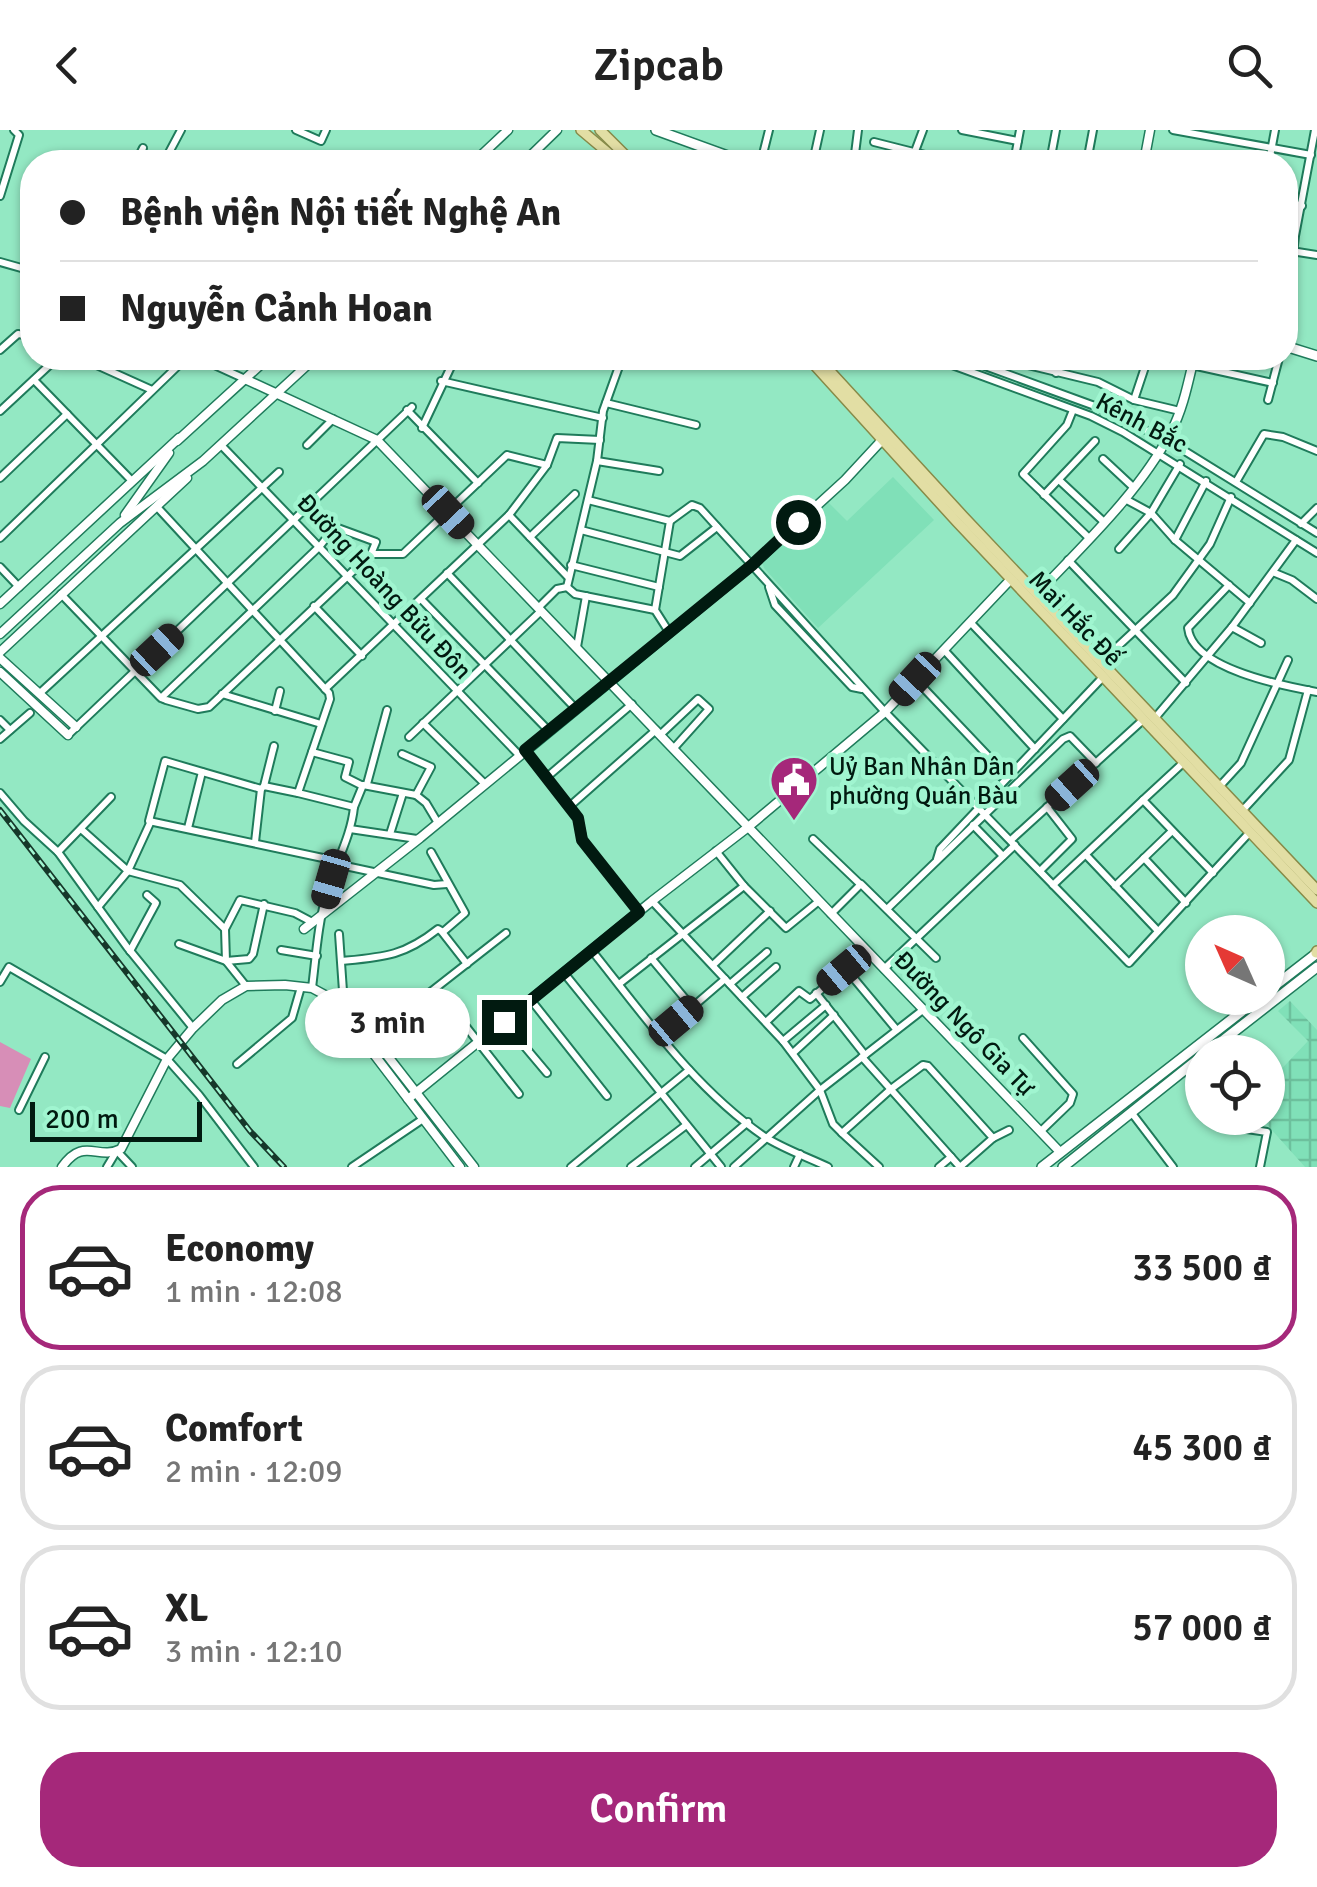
<!DOCTYPE html>
<meta charset="utf-8">
<style>
:root{--surface:#fff;--page:#f2f2f2;--text:#222;--muted:#767676;--line:#e0e0e0;--accent:#a5287a}
body{margin:0;font-family:Signika,sans-serif;background:var(--page);color:var(--text);height:100vh;display:flex;flex-direction:column;font-size:38px;white-space:nowrap}
*{box-sizing:border-box;margin:0}
p{font-size:32px;color:var(--muted)}
.icon{flex:none;width:55px;height:55px;fill:none;stroke:currentColor;stroke-width:2;stroke-linecap:round;stroke-linejoin:round}
.map{position:relative;height:1037px;overflow:hidden}
.drawer{display:flex;flex-direction:column;background:var(--surface);flex:1}
.drawer>*{flex:none}
.banner{position:absolute;left:20px;top:20px;width:1278px;height:220px;border-radius:40px;box-shadow:0 2px 8px #0004;display:grid;align-content:center;height:220px;padding:0 40px;background:var(--surface)}
.needle{width:65px;rotate:315deg}
.buttons{position:absolute;left:1185px;top:785px;display:grid;gap:20px}
.buttons a{display:grid;place-items:center;width:100px;height:100px;border-radius:50%;background:var(--surface);box-shadow:0 2px 8px #0004;font-size:50px}
.scale{position:absolute;left:30px;bottom:25px;width:172px;box-sizing:border-box;padding-left:10px;border:5px solid #011a10;border-top:0;font-size:28px;line-height:35px;white-space:nowrap;color:#011a10;-webkit-text-stroke:8px #a0f5d0;paint-order:stroke}
.end{position:absolute;width:45px;height:45px;margin:-22px;border:12px solid #011a10;background:#fff;box-shadow:0 0 0 5px #fff}
.from{border-radius:50%}
.bubble{position:absolute;height:70px;border-radius:35px;background:var(--surface);box-shadow:0 2px 8px #0004;font-size:32px;font-weight:600;line-height:70px;text-align:center}
.car{position:absolute;width:30px;height:60px;margin:-30px -15px;border-radius:12px;box-shadow:0 0 8px 2px #0007;background:linear-gradient(#222 24%,#8ab4d8 0 40%,#222 0 76%,#8ab4d8 0 86%,#222 0)}
.banner b{display:flex;align-items:center;gap:35px;height:95px;font-size:38px}
.banner b+b{border-top:2px solid var(--line)}
.banner i{width:25px;height:25px;background:var(--text)}
ul{padding:18px 0 0;list-style:none}
li{display:flex;align-items:center;gap:30px;height:165px;margin:0 20px 15px;padding:0 20px;border:5px solid var(--line);border-radius:40px}
li div{flex:1}
li b{display:block;font-size:38px}
li em{font-style:normal;font-weight:600}
li.current{border-color:var(--accent)}
li>.icon{width:90px;height:90px;stroke-width:1.5}
.primary-button{display:flex;gap:20px;margin-top:auto;padding:20px 40px}
.primary-button a{flex:1;height:115px;border-radius:40px;background:var(--accent);color:#fff;font-size:40px;font-weight:600;line-height:115px;text-align:center}
header{display:flex;justify-content:space-between;align-items:center;height:130px;padding:0 40px;background:var(--surface);font-size:45px;font-weight:600}
.map>svg:first-child{display:block}
</style>
<header><svg class="icon" aria-label="back" viewBox="0 0 24 24"><path d="M15 5l-7 7 7 7"/></svg>Zipcab<svg class="icon" aria-label="search" viewBox="0 0 24 24"><circle cx="10" cy="10" r="6"/><path d="M15 15l6 6"/></svg></header>
<div class="map">
<svg width="1317" height="1037" viewBox="0 0 1317 1037">
<defs>
<pattern id="industrial-grid" width="8" height="8" patternUnits="userSpaceOnUse" patternTransform="scale(2.5)"><rect width="8" height="8" fill="#80e0b8"/><path d="M0 4h8M4 0v8" fill="none" stroke="#6dc09d"/></pattern>
</defs>
<rect width="100%" height="100%" fill="#93e8c3"/>
<path fill="#80e0b8" d="M893,347L934,390L818,498L764,438L762,431L826,370L847,391Z"/>
<path fill="url(#industrial-grid)" d="M1290,871L1317,900V1037H1305L1261,988H1268L1269,952L1308,911L1278,881Z"/>
<path fill="#d78eb7" d="M0,912L31,929L10,978L0,976Z"/>
<g fill="none" stroke-linecap="round" stroke-linejoin="round">
<g stroke="#1f7b5b" stroke-width="10">
<g id="minor">
<path d="M296,0L321,11L326,0"/>
<path d="M962,0L1018,11"/>
<path d="M1173,0L1311,25"/>
<path d="M874,12L953,32"/>
<path d="M136,32L143,18"/>
<path d="M164,32L181,0"/>
<path d="M604,32L611,25"/>
<path d="M761,32L769,0"/>
<path d="M813,32L820,0"/>
<path d="M854,32L858,0"/>
<path d="M911,32L923,0"/>
<path d="M1014,32L1020,0"/>
<path d="M1050,32L1056,0"/>
<path d="M1087,32L1093,0"/>
<path d="M1269,32L1275,0"/>
<path d="M0,66L19,5L14,0"/>
<path d="M1285,71L1302,76"/>
<path d="M1285,120L1317,125"/>
<path d="M0,132L32,141"/>
<path d="M1285,198L1295,106L1315,0"/>
<path d="M0,220L18,204L32,206"/>
<path d="M81,228L152,260"/>
<path d="M199,228L245,249"/>
<path d="M622,228L603,281L597,331L567,457L575,464L655,480"/>
<path d="M933,228L1091,286L1123,302L1317,423"/>
<path d="M963,228L1092,275L1167,310L1317,403"/>
<path d="M1007,230L1098,252L1134,270L1180,281"/>
<path d="M1192,235L1273,253"/>
<path d="M1056,243L1061,228"/>
<path d="M34,250L132,351"/>
<path d="M441,251L603,288"/>
<path d="M1134,270L1148,228"/>
<path d="M1268,270L1279,228"/>
<path d="M606,273L696,295"/>
<path d="M407,280L478,353"/>
<path d="M1073,280L1067,295L1023,344L1089,408"/>
<path d="M0,281L57,228"/>
<path d="M422,298L455,228"/>
<path d="M221,315L519,625"/>
<path d="M307,315L333,289"/>
<path d="M1103,329L1133,357"/>
<path d="M597,331L659,341"/>
<path d="M0,348L67,284"/>
<path d="M1059,350L1104,392"/>
<path d="M1236,352L1264,304L1283,307L1317,321"/>
<path d="M1044,365L1095,311"/>
<path d="M1125,369L1151,383L1175,410L1250,473"/>
<path d="M588,370L670,391L655,480L669,502"/>
<path d="M158,378L329,563L330,569L298,663L354,677C351,707 335,734 327,762C318,793 316,826 312,858"/>
<path d="M509,385L568,447"/>
<path d="M670,391L692,375L700,378L885,582L1129,833L1250,702"/>
<path d="M1301,394L1317,378"/>
<path d="M581,400L680,426L717,397"/>
<path d="M530,407L575,364"/>
<path d="M0,408L186,228"/>
<path d="M1175,410L1206,351"/>
<path d="M1119,419L1151,383L1180,334"/>
<path d="M371,424H403L507,325L547,335"/>
<path d="M1068,430L1186,553"/>
<path d="M571,435L659,457"/>
<path d="M0,437L19,457"/>
<path d="M447,443L575,578"/>
<path d="M1275,443L1292,450L1317,469"/>
<path d="M1229,455L1188,498C1192,539 1284,556 1317,562"/>
<path d="M769,457L775,475L852,557L862,559"/>
<path d="M61,464L160,567C162,569 164,569 166,570L198,579L209,577L371,424L376,412L335,397L320,416L161,568"/>
<path d="M421,469L548,600"/>
<path d="M314,476L362,526"/>
<path d="M539,477L557,459L567,457"/>
<path d="M971,493L1063,589"/>
<path d="M1232,497L1261,513"/>
<path d="M577,517L586,466"/>
<path d="M945,521L1035,619"/>
<path d="M1101,532L1173,465L1210,414L1231,367"/>
<path d="M915,549L1008,647"/>
<path d="M325,559L509,385L547,335L557,308L600,310"/>
<path d="M40,563L279,342"/>
<path d="M222,564L321,594"/>
<path d="M275,581L280,561"/>
<path d="M1155,588L1232,497L1296,410"/>
<path d="M0,590L10,600"/>
<path d="M423,593L485,654"/>
<path d="M661,604L698,569L709,579L674,618"/>
<path d="M68,605L412,277"/>
<path d="M409,607L541,481"/>
<path d="M0,609L30,583"/>
<path d="M525,620L578,688L583,711L639,782"/>
<path d="M312,622L349,632L345,647L361,655"/>
<path d="M547,647L632,574"/>
<path d="M367,654L387,580"/>
<path d="M264,656L274,616"/>
<path d="M1219,657L1241,633L1288,530"/>
<path d="M0,663L24,691L58,722L127,817L193,898"/>
<path d="M298,663L264,656L261,659L165,631L149,691L337,731"/>
<path d="M416,665L426,673L438,693"/>
<path d="M1143,670L1184,632"/>
<path d="M570,676L656,600"/>
<path d="M354,677L363,655L416,665L431,637L402,624"/>
<path d="M1242,681L1289,630L1308,560"/>
<path d="M973,695L1003,726"/>
<path d="M188,698L202,642"/>
<path d="M81,699L128,741L180,755L225,799L226,831L246,856"/>
<path d="M350,699L417,709"/>
<path d="M390,704L403,663"/>
<path d="M813,709L860,754"/>
<path d="M1011,710L1144,589"/>
<path d="M255,712L261,659"/>
<path d="M716,721L744,756L786,798L819,771"/>
<path d="M58,722L111,667"/>
<path d="M1087,726L1158,801"/>
<path d="M1144,728L1186,773"/>
<path d="M937,729L940,719L1103,547"/>
<path d="M336,734L434,755L447,754"/>
<path d="M1040,741L1072,709L1047,677"/>
<path d="M1053,755L1143,670L1213,743"/>
<path d="M1115,756L1172,701"/>
<path d="M652,771L783,911L820,960L833,994L842,1003"/>
<path d="M98,777L128,741L151,691"/>
<path d="M887,779L1063,609L1070,606L1096,633"/>
<path d="M831,784L861,754L936,828"/>
<path d="M225,799L240,770L295,783L312,792"/>
<path d="M442,802L467,834"/>
<path d="M179,814L226,831L249,829L253,824L264,774"/>
<path d="M281,820L317,826"/>
<path d="M130,821L156,773L147,765"/>
<path d="M593,822C645,887 695,959 765,1007C784,1019 807,1027 828,1037"/>
<path d="M651,828L692,877"/>
<path d="M342,831C384,827 404,826 438,799L443,802L465,783L431,722"/>
<path d="M713,835L770,781"/>
<path d="M884,839L1015,715"/>
<path d="M564,843L721,1037"/>
<path d="M0,852L9,837L167,929L199,965L254,1037"/>
<path d="M619,854L744,756"/>
<path d="M730,854L767,822"/>
<path d="M816,863L865,925"/>
<path d="M742,867L776,837"/>
<path d="M531,870L607,966"/>
<path d="M338,872L343,861L339,804"/>
<path d="M504,892L547,943"/>
<path d="M766,892L799,861L810,869L846,839L896,899"/>
<path d="M420,902L446,881L453,880L519,964"/>
<path d="M660,905L725,849"/>
<path d="M373,907L506,803"/>
<path d="M1023,908L1073,964L1070,973L1041,1001"/>
<path d="M783,911L826,875"/>
<path d="M793,923L834,885"/>
<path d="M862,927L960,1037"/>
<path d="M237,934L292,888L301,857"/>
<path d="M1186,940L1202,959"/>
<path d="M19,980L45,927"/>
<path d="M1131,982L1173,1037"/>
<path d="M1228,988L1240,998L1267,1002L1260,1037"/>
<path d="M993,1008L1009,1000"/>
<path d="M117,1021L132,1037"/>
<path d="M107,1037L116,1022"/>
<path d="M352,1037L423,989"/>
<path d="M571,1037L689,940"/>
<path d="M631,1037L685,996"/>
<path d="M695,1037L748,992"/>
<path d="M734,1037L820,960L924,879"/>
<path d="M794,1037L800,1024"/>
<path d="M879,1037L842,1003L891,959L923,935L928,936L993,1008L960,1037"/>
<path d="M939,1037L951,1027"/>
</g>
</g>
<g stroke="#1f7b5b" stroke-width="11">
<g id="tertiary">
<path d="M474,32L508,0"/>
<path d="M524,32L557,0"/>
<path d="M1144,32L1150,0"/>
<path d="M245,249L377,310L1060,1022"/>
<path d="M177,311L268,228"/>
<path d="M125,385L169,323"/>
<path d="M1037,464C1084,414 1139,363 1171,302C1183,279 1188,253 1194,228"/>
<path d="M0,474L179,308"/>
<path d="M0,504L120,393L203,331L315,228"/>
<path d="M0,522L187,348"/>
<path d="M0,528L76,597"/>
<path d="M0,542L68,605"/>
<path d="M304,799L420,708L752,435L845,350L883,309"/>
<path d="M344,877V885L460,1037"/>
<path d="M408,969L652,771L747,698L885,582L1011,449"/>
<path d="M62,1037C84,1006 97,1031 121,1019L167,929L193,898L222,870L246,856L285,855L312,858L351,879L474,1037"/>
</g>
</g>
<g stroke="#1f7b5b" stroke-width="12">
<g id="secondary">
<path d="M656,0L744,32"/>
<path d="M1285,216L1317,226"/>
<path d="M1268,861L1317,823"/>
<path d="M1208,922L1317,837"/>
<path d="M1042,1037L1259,868"/>
<path d="M1063,1037L1202,926"/>
</g>
</g>
<g stroke="#878b49" stroke-width="12">
<g id="primary">
<path d="M581,0L619,32"/>
<path d="M600,0L632,32"/>
<path d="M808,228L957,392L1317,773"/>
<path d="M818,228L963,386L1317,760"/>
<path d="M1316,823L1317,821"/>
</g>
</g>
<use href="#minor" stroke="#fff" stroke-width="6"/>
<use href="#tertiary" stroke="#fff" stroke-width="8"/>
<use href="#secondary" stroke="#fff" stroke-width="9"/>
<use href="#primary" stroke="#e2dea4" stroke-width="9"/>
<g stroke="#16382a" stroke-width="6">
<path id="rail" d="M0,680L250,1001L284,1037"/>
</g>
<use href="#rail" stroke="#a0f5d0" stroke-width="2.5" stroke-dasharray="8" stroke-linecap="butt"/>
</g>
<g fill="none" stroke-linecap="round" stroke-linejoin="round">
<path stroke="#011a10" stroke-width="12" d="M504,892L639,782L582,710L578,688L525,620L752,435L798,392"/>
</g>
<defs>
<g id="civic-pin" transform="scale(2.5)"><path d="M0 17L-7.5 6A9.5 9.5 0 1 1 7.5 6Z" fill="#a5287a" stroke="#a0f5d0"/><path d="M-.6-6.5H3V-4.5H.6V-3L4-1V1h2V6H-6V1h2V-1L-.6-3ZM-1.2 2.5V6h2.4V2.5Z" fill="#fff"/></g>
</defs>
<g fill-rule="evenodd">
<use href="#civic-pin" x="794" y="650"/>
</g>
<g text-anchor="middle" stroke-width="9" stroke-linejoin="round" paint-order="stroke">
<g font-size="25" fill="#011a10" stroke="#a0f5d0">
<text transform="translate(1142 292) rotate(28)" y="9">Kênh Bắc</text>
<text transform="translate(385 456) rotate(47)" y="9">Đường Hoàng Bửu Đôn</text>
<text transform="translate(1076 488) rotate(46)" y="9">Mai Hắc Đế</text>
<text transform="translate(965 893) rotate(46)" y="9">Đường Ngô Gia Tự</text>
</g>
<g font-size="25" fill="#011a10" stroke="#a0f5d0" text-anchor="start">
<text x="829" y="645">Uỷ Ban Nhân Dân<tspan x="829" dy="29">phường Quán Bàu</tspan></text>
</g>
</g>
</svg>
<div class="buttons">
<a><svg class="needle" viewBox="-14 -14 28 28"><path d="M0-13l5 13h-10z" fill="#e53935"/><path d="M0 13l5-13h-10z" fill="#767676"/></svg></a>
<a><svg class="icon" aria-label="locate" viewBox="0 0 24 24"><circle cx="12" cy="12" r="6"/><path d="M12 2v4M12 18v4M2 12h4M18 12h4"/></svg></a>
</div>
<div class="scale">200 m</div>
<i class="end from" style="left:798px;top:392px"></i>
<i class="end" style="left:504px;top:892px"></i>
<div class="bubble" style="left:305px;top:858px;width:165px">3 min</div>
<i class="car" style="left:448px;top:382px;rotate:137deg"></i>
<i class="car" style="left:157px;top:520px;rotate:47deg"></i>
<i class="car" style="left:915px;top:549px;rotate:223deg"></i>
<i class="car" style="left:1072px;top:655px;rotate:228deg"></i>
<i class="car" style="left:331px;top:749px;rotate:196deg"></i>
<i class="car" style="left:844px;top:840px;rotate:230deg"></i>
<i class="car" style="left:676px;top:891px;rotate:50deg"></i>
<div class="banner">
<b><i class="from"></i>Bệnh viện Nội tiết Nghệ An</b>
<b><i></i>Nguyễn Cảnh Hoan</b>
</div>
</div>
<section class="drawer">
<ul>
<li class="current"><svg class="icon" aria-label="car" viewBox="0 0 24 24"><path d="M5 17H2v-5l4-1 3-4h7l3 4 3 1v5h-3M9 17h6M6 11h13"/><circle cx="7" cy="17" r="2"/><circle cx="17" cy="17" r="2"/></svg><div><b>Economy</b><p>1 min · 12:08</p></div><em>33 500 ₫</em></li>
<li><svg class="icon" aria-label="car" viewBox="0 0 24 24"><path d="M5 17H2v-5l4-1 3-4h7l3 4 3 1v5h-3M9 17h6M6 11h13"/><circle cx="7" cy="17" r="2"/><circle cx="17" cy="17" r="2"/></svg><div><b>Comfort</b><p>2 min · 12:09</p></div><em>45 300 ₫</em></li>
<li><svg class="icon" aria-label="car" viewBox="0 0 24 24"><path d="M5 17H2v-5l4-1 3-4h7l3 4 3 1v5h-3M9 17h6M6 11h13"/><circle cx="7" cy="17" r="2"/><circle cx="17" cy="17" r="2"/></svg><div><b>XL</b><p>3 min · 12:10</p></div><em>57 000 ₫</em></li>
</ul>
<div class="primary-button"><a>Confirm</a></div>
</section>
